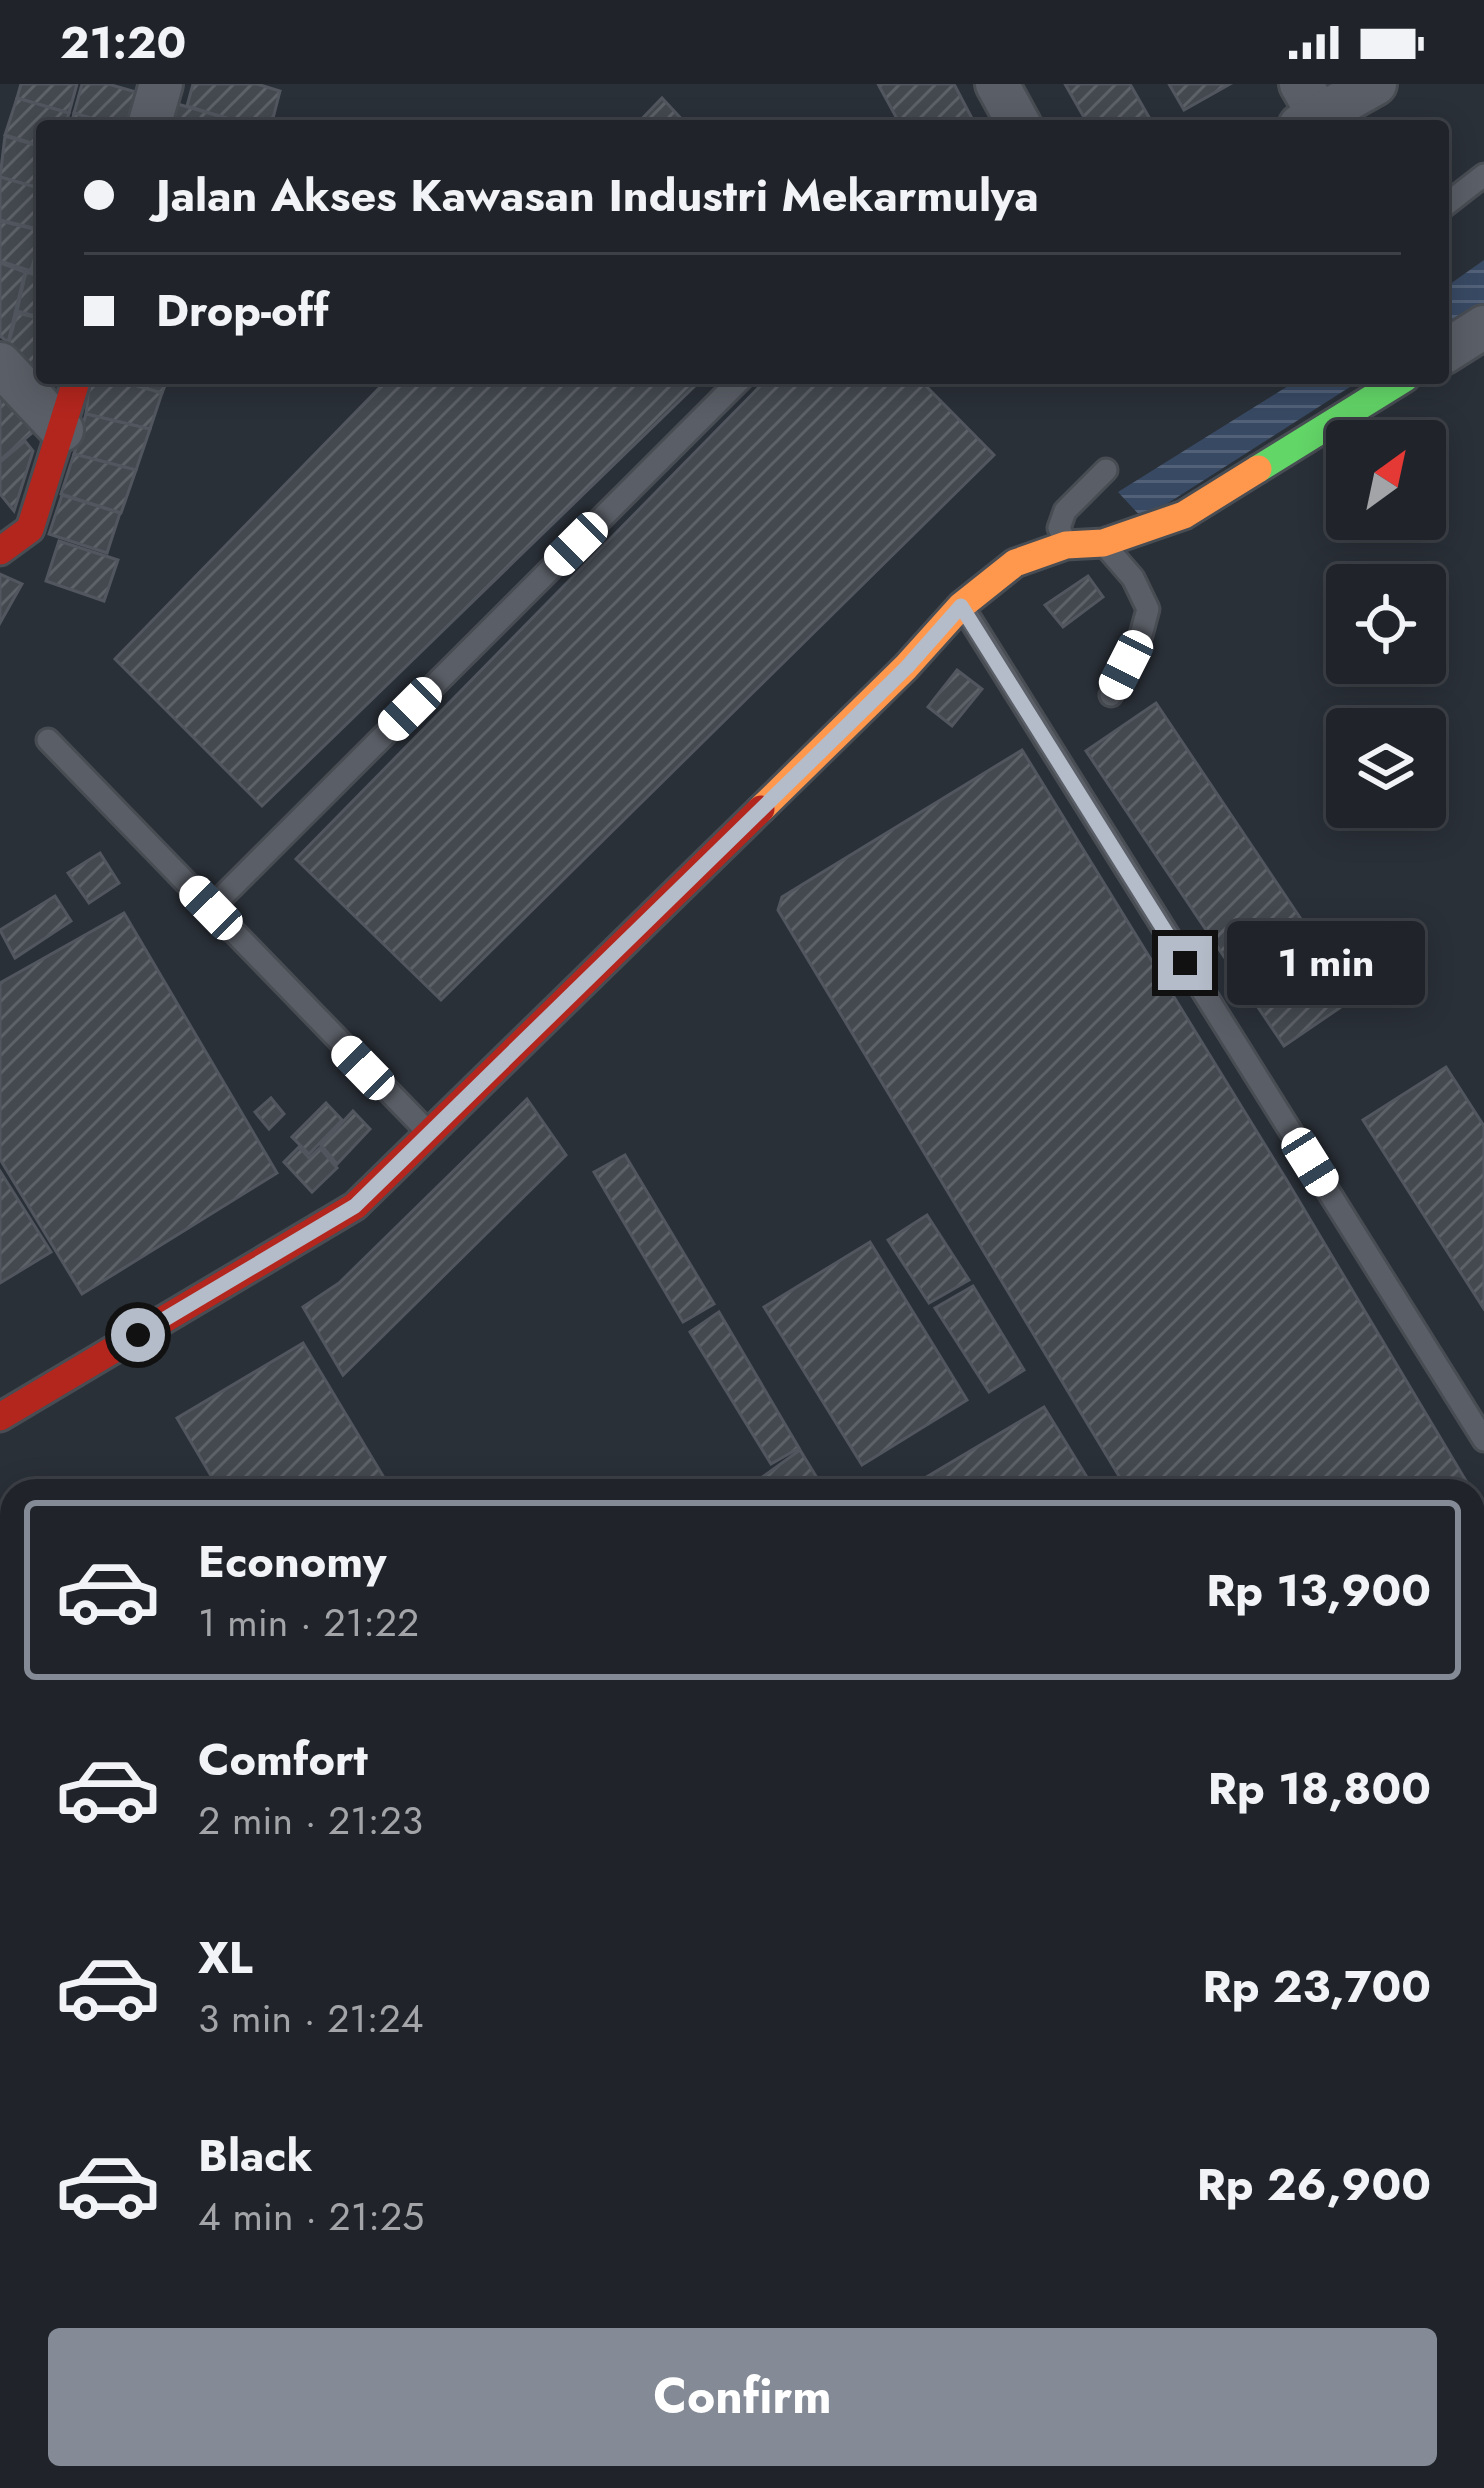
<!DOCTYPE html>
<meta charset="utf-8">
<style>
:root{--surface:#20242a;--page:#282c32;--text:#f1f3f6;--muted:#a2a4a8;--line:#3d4147;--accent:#848b96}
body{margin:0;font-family:Jost,sans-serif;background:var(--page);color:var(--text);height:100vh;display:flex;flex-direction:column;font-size:45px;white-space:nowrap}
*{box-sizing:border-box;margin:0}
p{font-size:39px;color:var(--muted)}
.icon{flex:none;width:66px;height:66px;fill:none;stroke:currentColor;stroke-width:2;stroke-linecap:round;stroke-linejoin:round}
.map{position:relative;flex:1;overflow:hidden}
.details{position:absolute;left:0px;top:1395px;width:1485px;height:1011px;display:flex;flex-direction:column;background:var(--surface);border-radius:36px 36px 0 0;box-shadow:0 6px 30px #0003,0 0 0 3px var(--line)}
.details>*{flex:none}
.banner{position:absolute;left:36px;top:36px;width:1413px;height:264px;border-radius:12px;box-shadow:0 6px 30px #0003,0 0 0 3px var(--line);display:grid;align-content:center;height:264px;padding:0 48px;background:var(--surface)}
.needle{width:78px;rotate:33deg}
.tools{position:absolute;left:1326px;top:336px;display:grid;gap:24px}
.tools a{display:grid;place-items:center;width:120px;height:120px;border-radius:12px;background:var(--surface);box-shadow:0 6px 30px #0003,0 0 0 3px var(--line);font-size:60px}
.end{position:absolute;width:54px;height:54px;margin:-27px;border:15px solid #b4bcc9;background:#111;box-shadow:0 0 0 6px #111}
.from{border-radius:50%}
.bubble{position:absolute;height:84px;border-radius:12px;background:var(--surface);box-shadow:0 6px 30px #0003,0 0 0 3px var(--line);font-size:39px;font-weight:700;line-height:84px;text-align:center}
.car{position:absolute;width:36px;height:72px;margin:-36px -18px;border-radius:15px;box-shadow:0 0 9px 3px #0007;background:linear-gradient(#fff 24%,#345 0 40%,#fff 0 76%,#345 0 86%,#fff 0)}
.banner b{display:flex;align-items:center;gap:42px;height:114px;font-size:45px}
.banner b+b{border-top:3px solid var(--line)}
.banner i{width:30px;height:30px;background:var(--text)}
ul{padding:21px 0 0;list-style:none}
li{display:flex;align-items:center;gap:36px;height:180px;margin:0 24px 18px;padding:0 24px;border:6px solid transparent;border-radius:12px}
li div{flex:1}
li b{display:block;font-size:45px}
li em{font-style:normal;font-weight:700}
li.current{border-color:var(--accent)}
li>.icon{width:108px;height:108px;stroke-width:1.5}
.primary-button{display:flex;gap:24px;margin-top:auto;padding:24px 48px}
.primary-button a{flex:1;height:138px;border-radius:12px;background:var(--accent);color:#fff;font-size:48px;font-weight:700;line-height:138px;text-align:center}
.status{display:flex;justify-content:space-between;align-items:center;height:84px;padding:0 60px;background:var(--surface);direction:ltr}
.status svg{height:33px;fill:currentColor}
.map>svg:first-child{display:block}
</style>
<div class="status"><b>21:20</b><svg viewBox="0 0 49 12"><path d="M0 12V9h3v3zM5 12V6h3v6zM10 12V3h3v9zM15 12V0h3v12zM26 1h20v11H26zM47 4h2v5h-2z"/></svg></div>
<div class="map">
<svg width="1484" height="2404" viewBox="0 0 1484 2404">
<defs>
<pattern id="water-rules" width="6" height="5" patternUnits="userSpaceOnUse" patternTransform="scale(3)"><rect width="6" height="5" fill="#384963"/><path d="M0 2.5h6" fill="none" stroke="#526178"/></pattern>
<pattern id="building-hatch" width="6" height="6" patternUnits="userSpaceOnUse" patternTransform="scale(3)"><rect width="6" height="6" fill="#444950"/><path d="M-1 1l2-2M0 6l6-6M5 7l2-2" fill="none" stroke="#5d6168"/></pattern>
</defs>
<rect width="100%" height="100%" fill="#2a3038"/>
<g fill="url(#water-rules)">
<path d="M1484,176V219L1443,244V205Z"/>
<path d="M1301,294H1364L1143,435L1118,408Z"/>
</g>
<g fill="url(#building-hatch)" stroke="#52575f" stroke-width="3">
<path d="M21,0H77L69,29L17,14Z"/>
<path d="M82,0H108L143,10L135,42H117L74,29Z"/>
<path d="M193,0H257L280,7L271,42H253L187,22Z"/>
<path d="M878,0H954L976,42H901Z"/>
<path d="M1065,0H1130L1154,42H1089Z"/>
<path d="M1169,0H1230L1184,26Z"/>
<path d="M17,14L69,29L65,42H42V62L5,51Z"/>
<path d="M662,14L688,42H635Z"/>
<path d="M174,19L253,42H167Z"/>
<path d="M74,29L117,42H71Z"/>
<path d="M5,52L42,63V105L0,93Z"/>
<path d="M0,93L42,105V146L0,136Z"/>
<path d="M0,137L42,147L31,187L0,177Z"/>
<path d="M42,154V191L32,188Z"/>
<path d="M0,179L25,188L8,258L0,252Z"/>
<path d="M26,188L42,193V234L17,227Z"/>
<path d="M17,229L42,235L41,297L7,265Z"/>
<path d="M90,294H110L162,309L150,345L86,330Z"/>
<path d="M110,294H168L162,309Z"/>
<path d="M389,294H703L262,722L115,575Z"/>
<path d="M768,294H918L994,371L441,916L296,775Z"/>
<path d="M0,310L33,348L0,376Z"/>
<path d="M86,330L150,345L136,386L74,370Z"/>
<path d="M25,357L33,367L14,427L0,410V378Z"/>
<path d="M74,370L136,386L121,429L61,410Z"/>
<path d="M62,411L120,429L107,469L49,450Z"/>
<path d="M59,457L118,476L104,517L46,497Z"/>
<path d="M0,490L22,500L0,539Z"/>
<path d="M1088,492L1103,513L1063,543L1045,521Z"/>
<path d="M957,586L982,605L952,642L928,623Z"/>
<path d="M1156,619L1354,914L1284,962L1086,667Z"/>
<path d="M1022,666L1286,1095L1472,1407H1128L778,826L782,813Z"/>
<path d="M100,769L119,799L89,819L68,789Z"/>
<path d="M55,812L71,837L15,874L0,846Z"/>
<path d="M124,829L277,1089L82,1210L0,1075V899Z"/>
<path d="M1446,983L1484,1042V1225L1363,1036Z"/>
<path d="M271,1014L284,1030L269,1045L255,1028Z"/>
<path d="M527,1015L566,1071L343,1291L303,1223L339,1199Z"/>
<path d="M326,1019L342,1036L309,1070L292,1053Z"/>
<path d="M353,1027L370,1045L337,1080L321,1061Z"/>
<path d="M299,1063L309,1074L320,1064L337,1084L312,1108L284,1078Z"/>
<path d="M625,1071L714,1220L683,1238L594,1088Z"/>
<path d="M0,1087L51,1168L0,1199Z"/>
<path d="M927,1131L969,1196L929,1219L888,1156Z"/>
<path d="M870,1158L967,1316L862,1381L764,1223Z"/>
<path d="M973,1202L1024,1286L989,1308L935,1224Z"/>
<path d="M719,1228L799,1364L771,1380L690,1248Z"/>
<path d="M303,1259L392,1407H220L177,1334Z"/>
<path d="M1044,1323L1093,1403L1087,1407H903Z"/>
<path d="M800,1366L822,1402L814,1407H743Z"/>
<path d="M1473,1468L1484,1481V1822L1473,1809Z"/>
<path d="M0,1561L12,1582V1773L0,1753Z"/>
<path d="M0,1756L12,1776V1877L0,1884Z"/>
<path d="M12,1916V1957L0,1963V1923Z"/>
<path d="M673,2394H938L945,2404H681Z"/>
<path d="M1171,2394H1233L1220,2404H1179Z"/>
</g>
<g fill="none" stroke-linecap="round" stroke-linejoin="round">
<g stroke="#484c53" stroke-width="27">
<g id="lane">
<path d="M1443,123L1484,91"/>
<path d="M1064,455L1059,444L1065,427L1106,386"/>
<path d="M1107,464L1133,494L1148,525L1141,551L1111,611"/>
<path d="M965,527L1484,1356"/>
<path d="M48,656L428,1048"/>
<path d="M211,824L742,294"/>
<path d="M1155,2394L1163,2404"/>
<path d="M282,2404L299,2394"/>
</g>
</g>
<g stroke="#484c53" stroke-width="48">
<g id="street">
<path d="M997,0L1020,42"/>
<path d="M1301,0L1319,31"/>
<path d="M149,42L161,0"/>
<path d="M1300,42L1375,0"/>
<path d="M1443,269L1484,243"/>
<path d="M0,280L62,346"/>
<path d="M1473,2373L1484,2351"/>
</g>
</g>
<g stroke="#484c53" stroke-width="33">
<path id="fast" d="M1258,385L1405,294"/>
</g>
<g stroke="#484c53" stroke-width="33">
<path id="slow" d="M761,725L906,583L961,522L1015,479L1066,461L1103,459L1184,431L1258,385"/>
</g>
<g stroke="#484c53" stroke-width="33">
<g id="jam">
<path d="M0,467L30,445L77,294"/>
<path d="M0,1333L355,1122L761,725"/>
</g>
</g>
<use href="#lane" stroke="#5a5e66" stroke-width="21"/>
<use href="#street" stroke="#5a5e66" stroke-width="42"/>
<use href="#fast" stroke="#63d668" stroke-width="27"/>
<use href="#slow" stroke="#ff974d" stroke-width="27"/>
<use href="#jam" stroke="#b3261e" stroke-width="27"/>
</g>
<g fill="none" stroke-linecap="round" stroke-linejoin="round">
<path stroke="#b4bcc9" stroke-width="15" d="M138,1251L355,1122L907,583L961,522L1185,879"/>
</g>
</svg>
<div class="tools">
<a><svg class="needle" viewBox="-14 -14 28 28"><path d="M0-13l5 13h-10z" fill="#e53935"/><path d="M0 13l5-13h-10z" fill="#a2a4a8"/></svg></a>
<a><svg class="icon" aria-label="locate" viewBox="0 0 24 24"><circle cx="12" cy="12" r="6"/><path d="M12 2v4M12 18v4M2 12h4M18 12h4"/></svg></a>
<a><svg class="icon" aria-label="layers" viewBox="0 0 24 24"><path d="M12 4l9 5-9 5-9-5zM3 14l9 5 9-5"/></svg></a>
</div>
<i class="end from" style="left:138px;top:1251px"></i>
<i class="end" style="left:1185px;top:879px"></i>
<div class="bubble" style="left:1227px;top:837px;width:198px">1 min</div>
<i class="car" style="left:576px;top:460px;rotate:225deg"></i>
<i class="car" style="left:1126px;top:581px;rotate:207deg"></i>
<i class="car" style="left:410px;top:625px;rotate:225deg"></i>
<i class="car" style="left:211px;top:824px;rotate:316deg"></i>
<i class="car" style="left:363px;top:984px;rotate:316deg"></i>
<i class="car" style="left:1310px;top:1078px;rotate:148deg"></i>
<div class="banner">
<b><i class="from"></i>Jalan Akses Kawasan Industri Mekarmulya</b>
<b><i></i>Drop-off</b>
</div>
<section class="details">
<ul>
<li class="current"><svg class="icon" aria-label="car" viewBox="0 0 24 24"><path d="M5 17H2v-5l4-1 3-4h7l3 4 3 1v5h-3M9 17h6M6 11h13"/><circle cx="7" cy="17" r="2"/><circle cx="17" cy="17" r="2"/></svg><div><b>Economy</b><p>1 min · 21:22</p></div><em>Rp 13,900</em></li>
<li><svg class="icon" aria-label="car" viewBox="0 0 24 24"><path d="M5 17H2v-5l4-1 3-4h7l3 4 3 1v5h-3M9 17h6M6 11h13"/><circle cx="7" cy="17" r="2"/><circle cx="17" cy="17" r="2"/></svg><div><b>Comfort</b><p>2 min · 21:23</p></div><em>Rp 18,800</em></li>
<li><svg class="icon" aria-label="car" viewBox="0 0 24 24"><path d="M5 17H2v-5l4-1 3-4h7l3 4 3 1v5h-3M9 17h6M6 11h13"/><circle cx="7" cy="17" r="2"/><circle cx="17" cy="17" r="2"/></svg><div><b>XL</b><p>3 min · 21:24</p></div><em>Rp 23,700</em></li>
<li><svg class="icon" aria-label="car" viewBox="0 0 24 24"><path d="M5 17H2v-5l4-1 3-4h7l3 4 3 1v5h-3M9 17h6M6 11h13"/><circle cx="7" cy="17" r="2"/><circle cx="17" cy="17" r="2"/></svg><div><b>Black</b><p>4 min · 21:25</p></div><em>Rp 26,900</em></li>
</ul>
<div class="primary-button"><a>Confirm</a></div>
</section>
</div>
